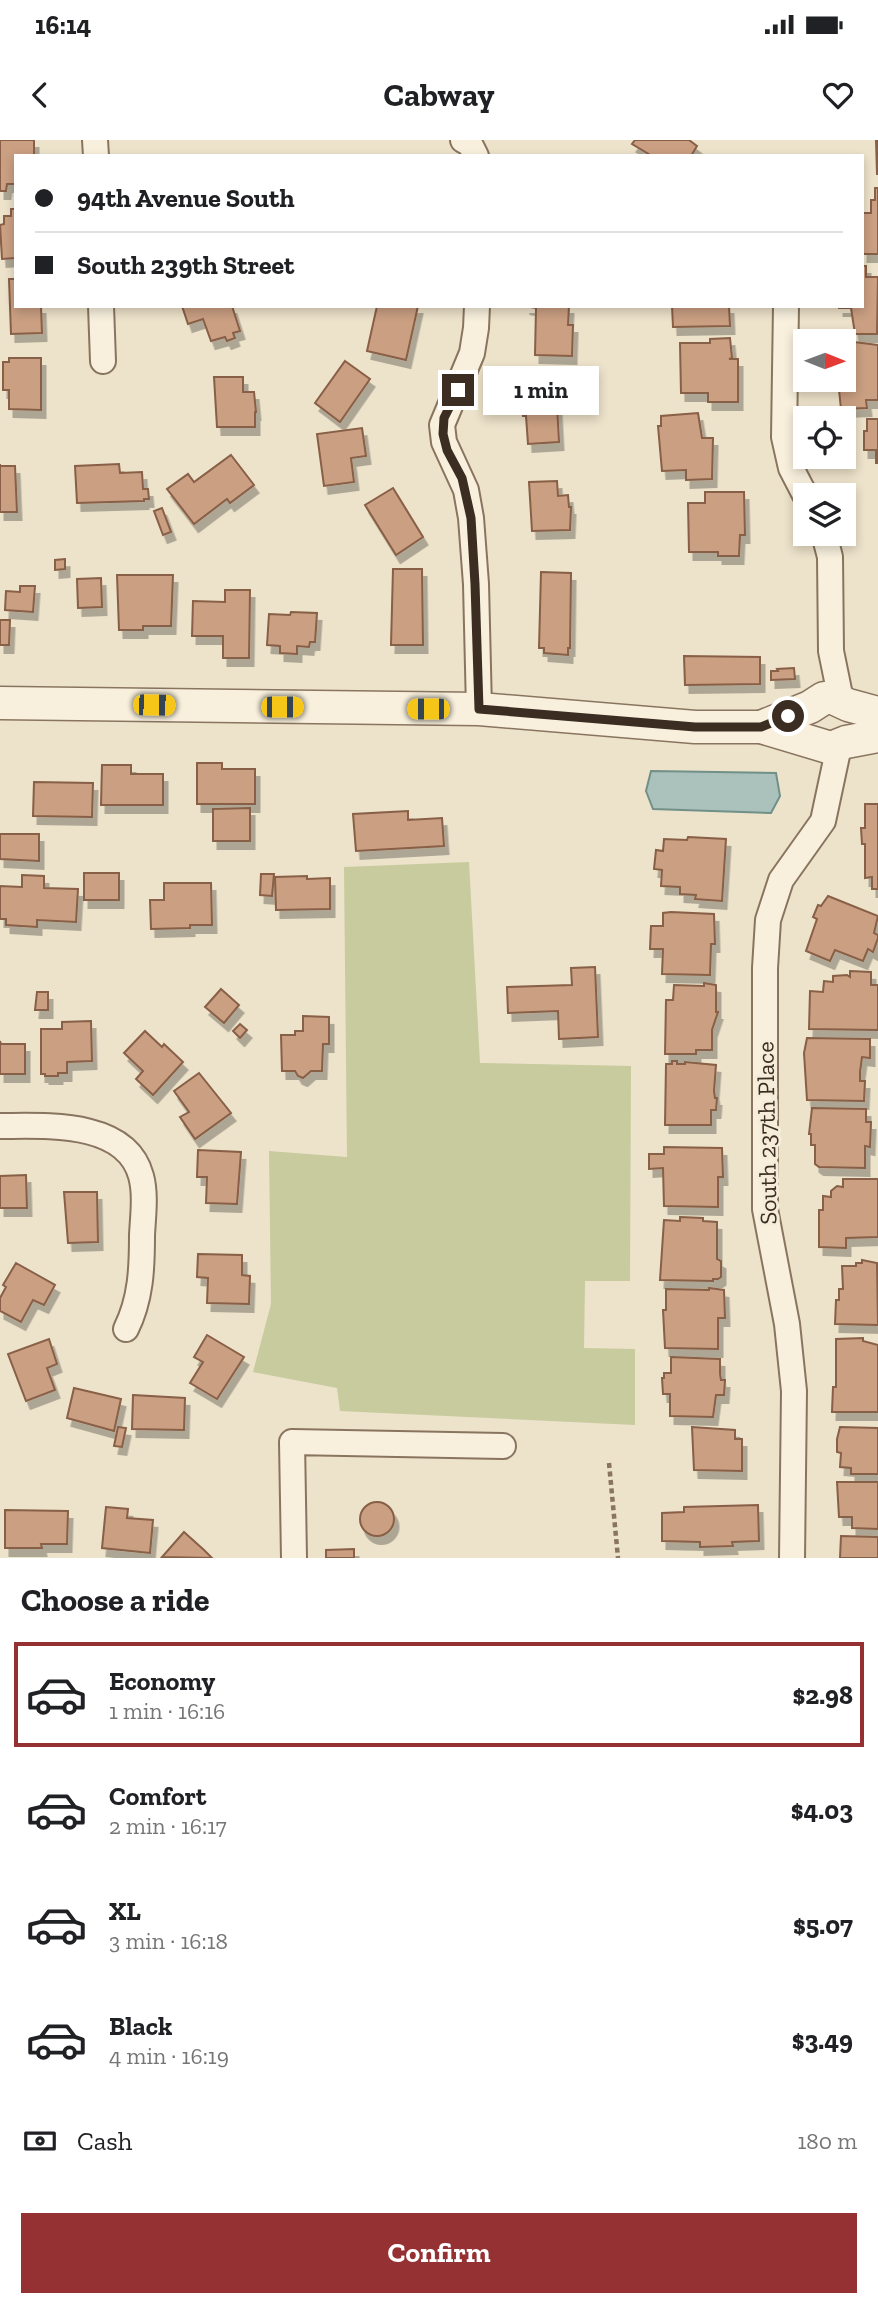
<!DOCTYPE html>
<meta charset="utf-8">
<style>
:root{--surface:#fff;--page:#f6f6f6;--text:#202124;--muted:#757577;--line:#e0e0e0;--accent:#963133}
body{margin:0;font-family:"Zilla Slab",serif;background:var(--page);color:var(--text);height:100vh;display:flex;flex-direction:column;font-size:26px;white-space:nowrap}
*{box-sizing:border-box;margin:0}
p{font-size:23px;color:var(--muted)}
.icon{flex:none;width:38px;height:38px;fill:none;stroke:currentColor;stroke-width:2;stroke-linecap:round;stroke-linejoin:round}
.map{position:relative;height:1418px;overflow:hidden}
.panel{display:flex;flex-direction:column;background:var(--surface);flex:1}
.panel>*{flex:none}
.banner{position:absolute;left:14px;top:14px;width:850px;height:154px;border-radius:0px;box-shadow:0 4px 10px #0003;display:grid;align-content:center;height:154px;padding:0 21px;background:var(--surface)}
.needle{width:46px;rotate:91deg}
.controls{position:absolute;left:793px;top:189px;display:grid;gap:14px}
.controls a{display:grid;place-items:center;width:63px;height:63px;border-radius:0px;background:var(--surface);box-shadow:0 4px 10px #0003;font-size:35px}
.end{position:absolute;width:32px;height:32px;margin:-16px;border:9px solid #3b2d22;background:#fff;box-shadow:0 0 0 4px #fff}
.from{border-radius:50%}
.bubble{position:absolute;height:49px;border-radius:0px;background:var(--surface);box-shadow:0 4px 10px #0003;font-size:23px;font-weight:700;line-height:49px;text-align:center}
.car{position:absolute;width:21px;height:42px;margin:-21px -10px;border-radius:9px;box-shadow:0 0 5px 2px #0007;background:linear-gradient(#f5c518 24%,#345 0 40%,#f5c518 0 76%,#345 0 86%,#f5c518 0)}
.banner b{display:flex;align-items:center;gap:24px;height:66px;font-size:26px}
.banner b+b{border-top:2px solid var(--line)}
.banner i{width:18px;height:18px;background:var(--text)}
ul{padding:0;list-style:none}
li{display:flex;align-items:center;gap:21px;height:105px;margin:0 14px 10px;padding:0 7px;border:4px solid transparent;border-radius:0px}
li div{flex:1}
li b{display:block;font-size:26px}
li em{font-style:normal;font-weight:700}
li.on{border-color:var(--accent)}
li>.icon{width:63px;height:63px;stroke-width:1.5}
h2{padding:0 21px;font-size:32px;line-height:84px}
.pay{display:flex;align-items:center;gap:18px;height:77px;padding:0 21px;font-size:26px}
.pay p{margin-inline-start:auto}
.button{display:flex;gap:14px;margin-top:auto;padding:14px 21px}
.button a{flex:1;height:80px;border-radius:0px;background:var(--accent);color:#fff;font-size:28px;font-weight:700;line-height:80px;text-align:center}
.status{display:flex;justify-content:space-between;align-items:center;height:49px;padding:0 35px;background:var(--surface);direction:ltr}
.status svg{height:19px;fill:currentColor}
header{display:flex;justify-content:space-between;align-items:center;height:91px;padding:0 21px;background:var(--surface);font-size:32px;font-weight:700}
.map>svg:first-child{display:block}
</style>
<div class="status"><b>16:14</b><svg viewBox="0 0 49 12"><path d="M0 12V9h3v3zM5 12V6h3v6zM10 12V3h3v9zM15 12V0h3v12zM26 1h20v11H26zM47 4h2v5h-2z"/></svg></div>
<header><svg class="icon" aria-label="back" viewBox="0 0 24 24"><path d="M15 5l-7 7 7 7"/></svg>Cabway<svg class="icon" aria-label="heart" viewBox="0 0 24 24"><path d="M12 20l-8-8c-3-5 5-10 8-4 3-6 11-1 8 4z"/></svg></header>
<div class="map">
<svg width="878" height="1418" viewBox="0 0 878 1418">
<defs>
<filter id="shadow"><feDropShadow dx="4.5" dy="8" stdDeviation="0" flood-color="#0004"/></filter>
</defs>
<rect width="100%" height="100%" fill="#ede2ca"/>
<path fill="#c7cb9e" d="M469,722L480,923L631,926L630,1141H585L584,1208L635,1209V1285L340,1271L337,1248L253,1232L271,1164L269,1011L347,1017L344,727Z"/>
<path fill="#aac2bb" stroke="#719088" stroke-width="2" d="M651,631L776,633L780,656L771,673L653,669L646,651Z"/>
<g fill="#ca9f82" stroke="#885f46" stroke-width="2" filter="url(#shadow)">
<path d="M0,0H34V16H16V44H7L6,51H0Z"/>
<path d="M635,0H689L697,6L691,16H652L632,4Z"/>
<path d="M876,0H878V34H877Z"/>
<path d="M875,48H878V114H863V73H871V60H875Z"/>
<path d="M11,69H16V118L2,119L0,85L4,84V76H11Z"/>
<path d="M863,126H866V137H878L877,194H855L851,168H839V166H863Z"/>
<path d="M9,139H16V166H41L42,193L11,194Z"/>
<path d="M182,166H232L240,191L233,193L235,198L227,201L225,197L211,201L203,179L188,184Z"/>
<path d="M377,166H418L406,220L367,211Z"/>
<path d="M525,166H569L568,185H573L572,216L535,215L536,168Z"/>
<path d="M672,166H729L730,186L673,187Z"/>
<path d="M730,198L732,218L729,219H738V262H708V253H681L680,203H710V199Z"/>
<path d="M854,202L878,205V260H866L867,268L841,269L838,240H844V228H850V215H854Z"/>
<path d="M9,218H41V270L9,269V250H3V222H9Z"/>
<path d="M345,221L370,239L340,282L315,263Z"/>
<path d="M591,234L592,248L569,250L568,235Z"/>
<path d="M214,237H243V252H254L256,272H255V287H217Z"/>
<path d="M556,247L559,302L528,304L526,276H523L521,253L525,252V249Z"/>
<path d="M698,273L702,298H713L712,339L686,340V330L662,331L658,286H661V276Z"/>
<path d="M867,279H878V323H876V310H864V291H867Z"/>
<path d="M362,288L366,316L351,318L354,342L324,346L317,294Z"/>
<path d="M231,315L254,345L230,363L227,359L194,384L167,349L188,334L194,342Z"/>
<path d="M0,324V326H15L17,372H0Z"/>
<path d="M119,324L120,333L142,332L143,349H148L149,359H144V361L77,363L75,326Z"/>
<path d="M557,341L558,356L568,355L569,367H571L570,390L532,391L529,342Z"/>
<path d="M393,348L423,397L396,415L365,365Z"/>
<path d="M705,352H744L745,395H740L739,416H718V412H689L688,363H705Z"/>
<path d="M162,368L171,392L163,395L154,371Z"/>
<path d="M65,419V429L55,430V420Z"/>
<path d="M393,429H422L423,505H391Z"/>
<path d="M541,432L571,433L570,508H568V515L544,513V508H539Z"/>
<path d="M117,435H173L171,486H143V490H119Z"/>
<path d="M101,438L102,467L78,468L77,439Z"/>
<path d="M20,446H35L33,472L5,470L6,451L20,452Z"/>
<path d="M225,450H250L249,518H223V496H192L193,461L225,462Z"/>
<path d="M291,472L317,473L315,502H310L309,507L297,506V514L280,513V506L267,505L269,474L290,475Z"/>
<path d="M0,480H10L9,505H0Z"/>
<path d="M684,516L760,517V544L685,545Z"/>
<path d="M794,528L795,539L771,540V531H778L777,529Z"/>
<path d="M197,623H222V629H255V664H197Z"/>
<path d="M102,625H131V634H163V665H101Z"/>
<path d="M34,642L93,643L92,677L33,676Z"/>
<path d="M865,664H878V749H872V737L865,738V704H862L861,688H865Z"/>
<path d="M250,668V701H213V669Z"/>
<path d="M408,671V680L442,678L444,706L356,711L353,674Z"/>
<path d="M0,694H39V721L0,719Z"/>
<path d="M688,697L726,699L722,761L695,759L696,755L680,754V747L661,746L662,730L654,729L656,710L663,711L664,699L687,700Z"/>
<rect x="84" y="733" width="35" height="27"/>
<path d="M261,734H274L272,756L260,755Z"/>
<path d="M22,735L44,736V748L78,749L76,782L37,780V787L6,785V779H0V746L22,747Z"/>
<path d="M307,736V739L330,738V769L276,770L275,737Z"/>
<path d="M164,743H211L212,785H190V788L151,789L150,760H164Z"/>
<path d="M828,756L878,776L874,793L878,795V798L873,812L868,809L863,821L835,810L830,821L806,811L817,779L813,777L818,765L821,766Z"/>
<path d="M671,772L714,774L715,804H711L710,835L662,834L663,809H650L651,786H663V773Z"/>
<path d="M595,827L598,897L559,899L558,871L508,873L507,847L572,845L571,828Z"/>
<path d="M850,831L871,832V845H878V890L809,889L810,851L823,852L824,841L833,842V836L847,835L850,837Z"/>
<path d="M704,843L716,845V872H718L712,890V910H696V914H665L666,860H673L674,845L704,846Z"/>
<path d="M221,849L239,865L224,883L205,867Z"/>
<path d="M37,852H48V870H35Z"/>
<path d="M303,876L329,877V904H323L322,931H311L303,938L298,936L295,931H282L281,895H295V891H303Z"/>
<path d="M91,881L92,921L67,922V933H58V936H45V934H41V889H62V882Z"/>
<path d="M240,884L247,890L240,898L233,891Z"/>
<path d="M145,891L162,907L164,904L183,922L153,955L136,939L143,931L124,913Z"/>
<path d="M807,898L870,899V918L862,917L860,932V941H865L864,961L807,960L804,913Z"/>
<path d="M0,901L1,904H25V934H0Z"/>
<path d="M672,921H677V924H685V922L716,925L714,951L715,958H717L716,970H711V985H665L666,924H672Z"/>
<path d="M199,933L231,973L195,999L180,977L189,972L174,951Z"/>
<path d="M812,968L866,969V982H871L870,1007L865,1006V1028L819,1027L815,1024V1005H811V994H809Z"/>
<path d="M664,1007L722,1008L723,1037H718V1067L664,1066L663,1028L649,1029V1014H664Z"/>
<path d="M198,1010L241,1012L237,1064L206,1063L207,1037H197Z"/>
<path d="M26,1035L27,1068H0V1036Z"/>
<path d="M843,1039H878V1097L846,1098V1108L819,1107V1070H823V1056L831,1057V1051L837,1046L843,1047Z"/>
<path d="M64,1052H97L98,1102L68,1103Z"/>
<path d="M680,1077L703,1078V1081L717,1082V1119L721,1121V1137L718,1139H713V1141L660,1140L664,1080L680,1081Z"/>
<path d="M198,1114L242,1115V1135L250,1136L249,1164L207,1163L208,1138L197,1137Z"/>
<path d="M862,1120L877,1123L878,1185L835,1184L836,1160H839V1149H843L842,1126H856V1123H862Z"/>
<path d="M16,1123L55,1145L44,1165L33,1160L21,1182L0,1171V1158L6,1147L3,1145Z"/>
<path d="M709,1148L724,1150L725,1178H718V1209L665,1208L663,1170H666V1149L709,1150Z"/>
<path d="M207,1195L244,1217L217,1259L190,1243L203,1222L194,1217Z"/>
<path d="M863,1198V1201L878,1205V1272H832L833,1247H836V1199Z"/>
<path d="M49,1199L57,1224L47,1228L55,1250L26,1261L8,1214Z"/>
<path d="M671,1217L720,1219V1234L721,1240H725L724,1255H716L713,1277L670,1276V1254H663L662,1238H664V1233H671Z"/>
<path d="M74,1248L121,1259L114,1291L67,1278Z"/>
<path d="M133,1255L185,1258L184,1290L132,1289Z"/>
<path d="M118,1287L126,1288L122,1307L114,1306Z"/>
<path d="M692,1287L735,1290V1299H742V1331L694,1330Z"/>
<path d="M840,1287L878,1288V1334H851V1328L840,1327L841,1313L837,1312V1299Z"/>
<path d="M837,1342H878V1389L852,1388V1377H839Z"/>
<circle cx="377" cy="1379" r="17"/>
<path d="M758,1365L759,1401L732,1402L733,1406L700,1407V1402L662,1401V1373L684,1372V1367Z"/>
<path d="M106,1367L128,1369L127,1378L153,1380L150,1413L102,1408Z"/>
<path d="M5,1370L68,1371L67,1404H41L42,1408H5Z"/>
<path d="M184,1392L204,1410L212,1418L162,1417Z"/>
<path d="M841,1396L878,1397V1418H840Z"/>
<path d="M354,1409V1418H326V1410Z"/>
</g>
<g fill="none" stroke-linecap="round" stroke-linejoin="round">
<g stroke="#89755f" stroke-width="28">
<g id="minor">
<path d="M95,0L96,16"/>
<path d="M463,0L470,4L476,16"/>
<path d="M101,166L103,221"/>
<path d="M477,166L476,188L472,213L442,285L444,302L466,350L471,378L476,444L479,569"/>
<path d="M786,166L784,297L791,328L805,355"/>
<path d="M824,394L830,417L831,511L841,560"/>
<path d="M0,986C45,986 126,980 141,1036C146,1054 143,1076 142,1095C142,1128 141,1159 126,1189"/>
<path d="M294,1418L292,1302L503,1306"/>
<path d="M792,1418L794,1251L787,1184L765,1069V828L768,780L781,740L823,681L839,606"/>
</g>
</g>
<g stroke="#89755f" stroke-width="35">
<g id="tertiary">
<path d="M0,563L479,569L695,587H761L831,608L846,602L878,596"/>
<path d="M761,587L810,567L824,558H833L848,565L878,573"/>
</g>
</g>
<path stroke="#89755f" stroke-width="4.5" stroke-dasharray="5 3.5" stroke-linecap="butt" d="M609,1323L618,1418"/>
<use href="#minor" stroke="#f8f0dd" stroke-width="24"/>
<use href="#tertiary" stroke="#f8f0dd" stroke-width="32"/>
</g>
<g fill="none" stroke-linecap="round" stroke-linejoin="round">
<path stroke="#3b2d22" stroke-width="9" d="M458,250L444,278L443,294L447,310L462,338L471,378L475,444L479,569L695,587H761L788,576"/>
</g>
<g text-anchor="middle" stroke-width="6" stroke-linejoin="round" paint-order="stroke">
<g font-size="24" fill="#3b2d22" stroke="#f5edd9">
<text transform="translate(767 993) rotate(-91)" y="8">South 237th Place</text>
</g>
</g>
</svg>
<div class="controls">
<a><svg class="needle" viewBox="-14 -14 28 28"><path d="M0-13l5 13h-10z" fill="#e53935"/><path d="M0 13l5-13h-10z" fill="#757577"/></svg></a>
<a><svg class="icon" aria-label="locate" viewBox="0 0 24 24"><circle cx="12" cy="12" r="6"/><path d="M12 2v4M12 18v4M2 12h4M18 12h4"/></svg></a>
<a><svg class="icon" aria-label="layers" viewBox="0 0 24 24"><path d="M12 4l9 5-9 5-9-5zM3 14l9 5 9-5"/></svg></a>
</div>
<i class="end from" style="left:788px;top:576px"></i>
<i class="end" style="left:458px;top:250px"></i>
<div class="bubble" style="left:483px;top:226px;width:116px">1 min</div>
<i class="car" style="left:154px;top:565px;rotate:91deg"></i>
<i class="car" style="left:282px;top:567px;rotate:90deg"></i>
<i class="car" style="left:428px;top:569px;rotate:270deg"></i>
<div class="banner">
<b><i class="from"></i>94th Avenue South</b>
<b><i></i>South 239th Street</b>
</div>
</div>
<section class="panel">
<h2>Choose a ride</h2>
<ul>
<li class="on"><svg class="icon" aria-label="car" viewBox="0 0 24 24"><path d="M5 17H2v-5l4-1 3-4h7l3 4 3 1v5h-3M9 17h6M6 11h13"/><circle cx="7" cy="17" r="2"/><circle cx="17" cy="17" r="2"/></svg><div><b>Economy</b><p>1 min · 16:16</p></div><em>$2.98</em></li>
<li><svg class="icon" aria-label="car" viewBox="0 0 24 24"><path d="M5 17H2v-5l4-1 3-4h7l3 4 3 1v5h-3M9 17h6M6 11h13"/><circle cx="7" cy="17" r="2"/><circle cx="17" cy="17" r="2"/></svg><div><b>Comfort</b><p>2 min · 16:17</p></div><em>$4.03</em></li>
<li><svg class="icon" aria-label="car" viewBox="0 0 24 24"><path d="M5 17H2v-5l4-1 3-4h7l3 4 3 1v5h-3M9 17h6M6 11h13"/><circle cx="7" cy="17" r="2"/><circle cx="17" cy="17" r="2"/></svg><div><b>XL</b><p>3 min · 16:18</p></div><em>$5.07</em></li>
<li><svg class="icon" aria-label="car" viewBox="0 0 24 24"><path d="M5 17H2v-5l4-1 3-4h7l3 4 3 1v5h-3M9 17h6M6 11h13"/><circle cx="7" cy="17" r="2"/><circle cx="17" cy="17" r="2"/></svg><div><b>Black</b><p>4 min · 16:19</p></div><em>$3.49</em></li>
</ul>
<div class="pay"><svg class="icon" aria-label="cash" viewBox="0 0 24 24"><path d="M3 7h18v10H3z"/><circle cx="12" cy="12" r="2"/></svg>Cash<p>180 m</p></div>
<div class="button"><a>Confirm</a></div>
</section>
